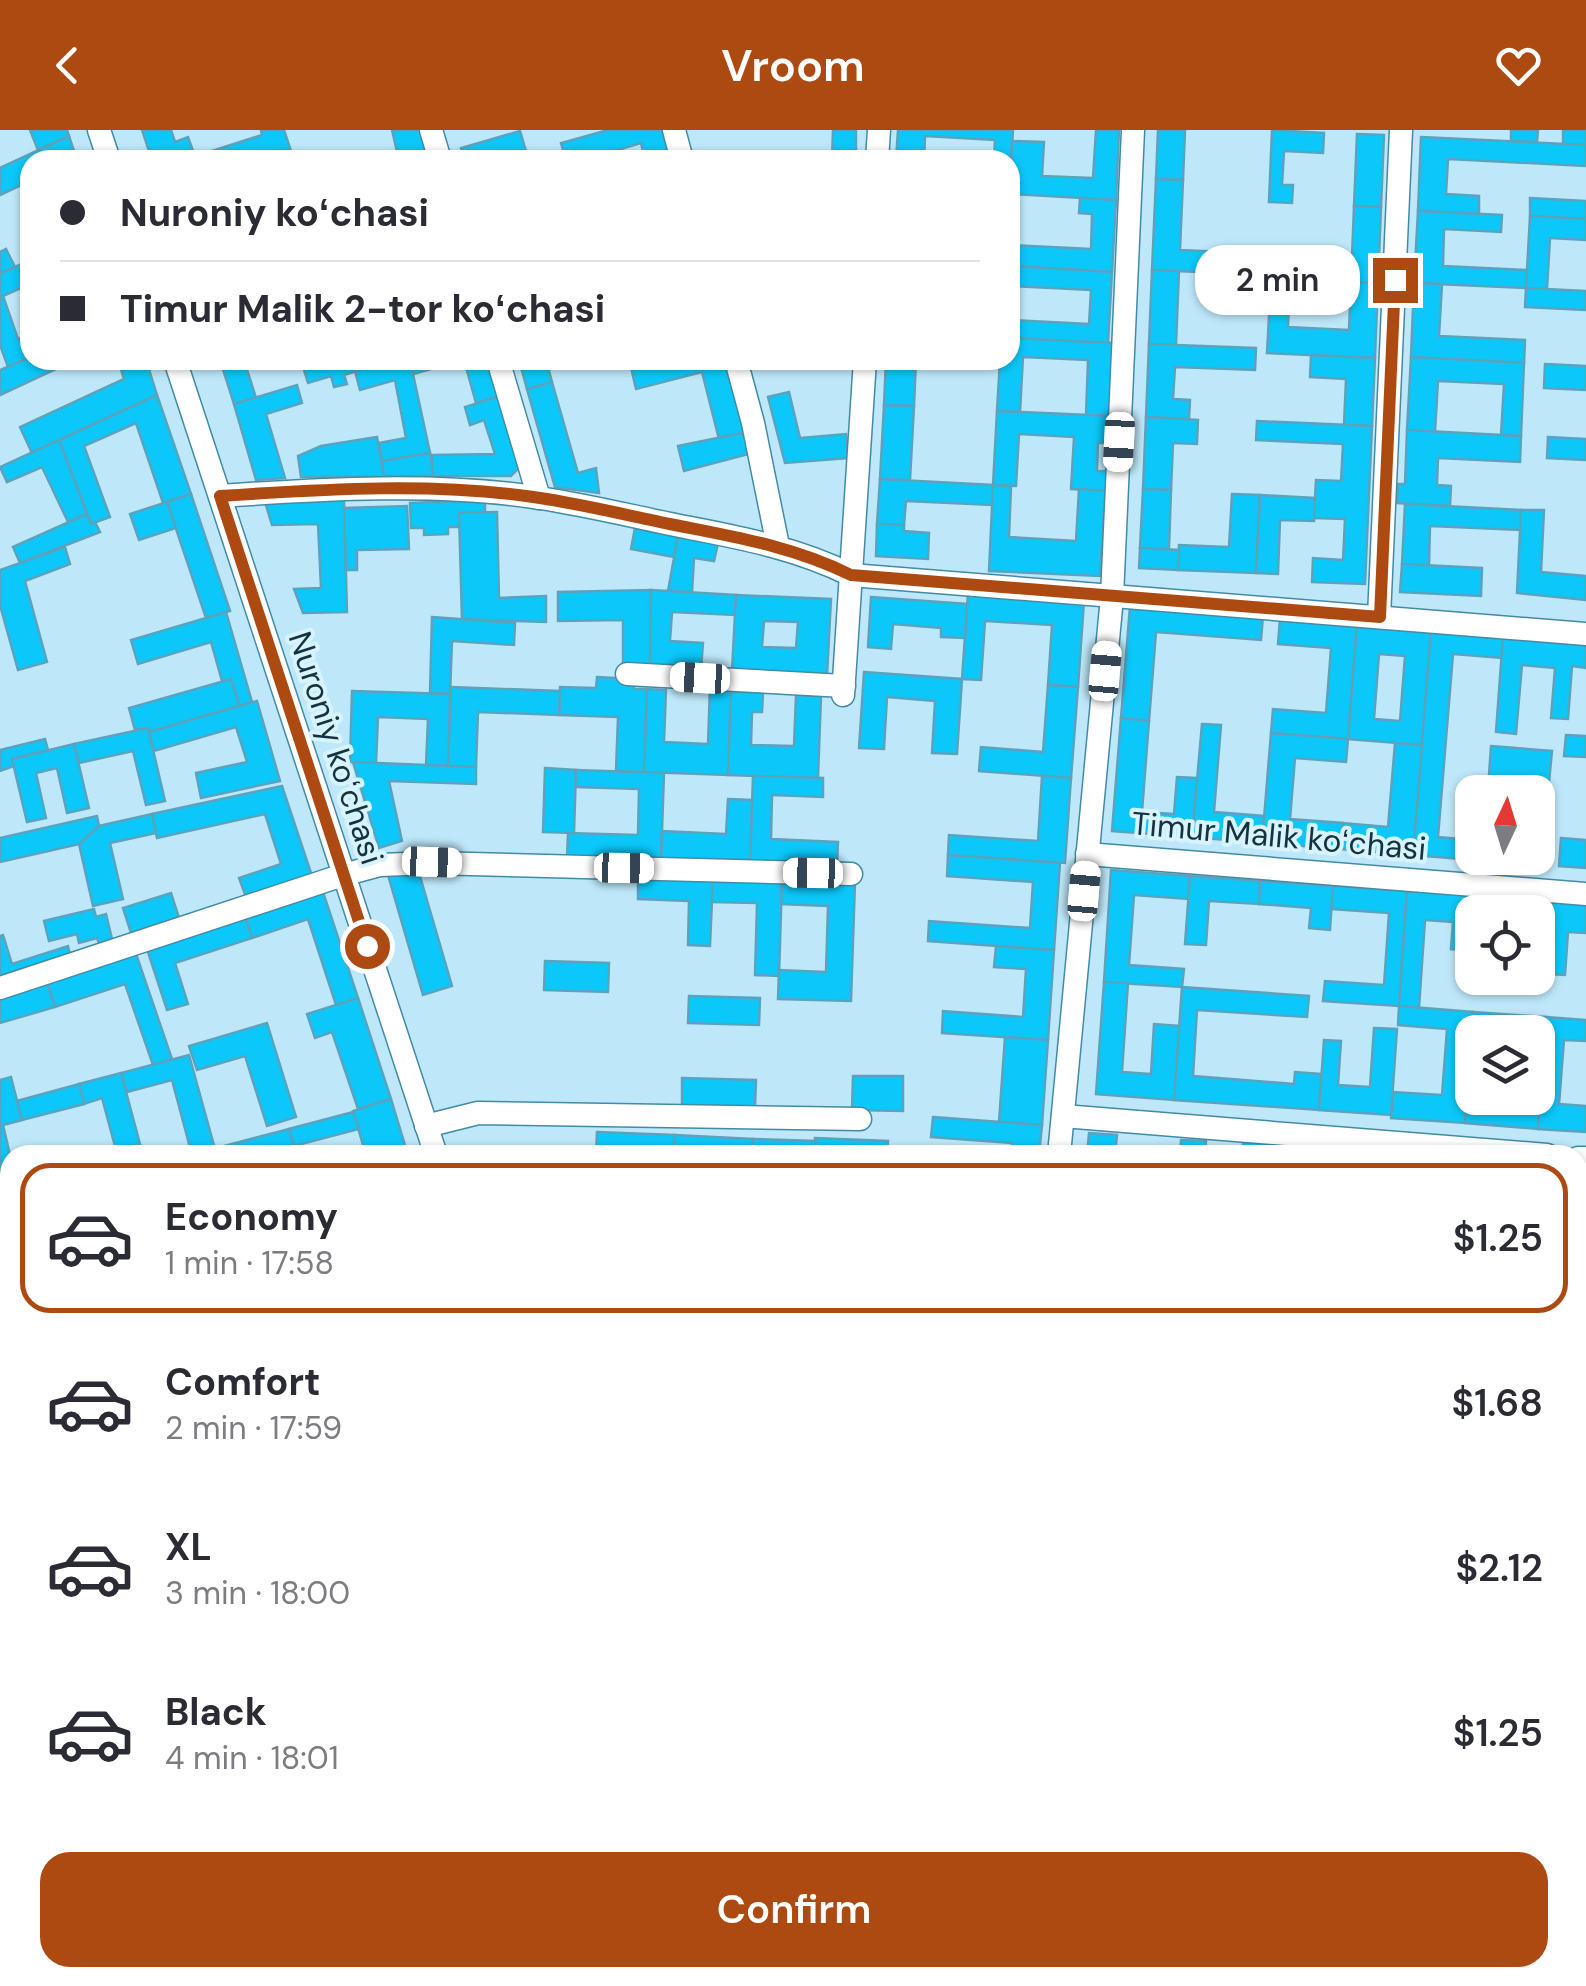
<!DOCTYPE html>
<meta charset="utf-8">
<style>
:root{--surface:#fff;--page:#f7f7f7;--text:#2b2b33;--muted:#7c7c81;--line:#e1e1e2;--accent:#ad4a12}
body{margin:0;font-family:"DM Sans",sans-serif;background:var(--page);color:var(--text);height:100vh;display:flex;flex-direction:column;font-size:38px;white-space:nowrap}
*{box-sizing:border-box;margin:0}
p{font-size:32px;color:var(--muted)}
.icon{flex:none;width:55px;height:55px;fill:none;stroke:currentColor;stroke-width:2;stroke-linecap:round;stroke-linejoin:round}
.map{position:relative;flex:1;overflow:hidden}
.panel{position:absolute;left:0px;top:1015px;width:1588px;height:842px;display:flex;flex-direction:column;background:var(--surface);border-radius:30px 30px 0 0;box-shadow:0 2px 8px #0004}
.panel>*{flex:none}
.guide{position:absolute;left:20px;top:20px;width:1000px;height:220px;border-radius:30px;box-shadow:0 2px 8px #0004;display:grid;align-content:center;height:220px;padding:0 40px;background:var(--surface)}
.needle{width:65px;rotate:4deg}
.controls{position:absolute;left:1455px;top:645px;display:grid;gap:20px}
.controls a{display:grid;place-items:center;width:100px;height:100px;border-radius:20px;background:var(--surface);box-shadow:0 2px 8px #0004;font-size:50px}
.end{position:absolute;width:45px;height:45px;margin:-22px;border:12px solid #ad4a12;background:#fff;box-shadow:0 0 0 5px #fff}
.from{border-radius:50%}
.bubble{position:absolute;height:70px;border-radius:30px;background:var(--surface);box-shadow:0 2px 8px #0004;font-size:32px;font-weight:600;line-height:70px;text-align:center}
.car{position:absolute;width:30px;height:60px;margin:-30px -15px;border-radius:12px;box-shadow:0 0 8px 2px #0007;background:linear-gradient(#fff 24%,#345 0 40%,#fff 0 76%,#345 0 86%,#fff 0)}
.guide b{display:flex;align-items:center;gap:35px;height:95px;font-size:38px}
.guide b+b{border-top:2px solid var(--line)}
.guide i{width:25px;height:25px;background:var(--text)}
ul{padding:18px 0 0;list-style:none}
li{display:flex;align-items:center;gap:30px;height:150px;margin:0 20px 15px;padding:0 20px;border:5px solid transparent;border-radius:30px}
li div{flex:1}
li b{display:block;font-size:38px}
li em{font-style:normal;font-weight:600}
li.active{border-color:var(--accent)}
li>.icon{width:90px;height:90px;stroke-width:1.5}
.button{display:flex;gap:20px;margin-top:auto;padding:20px 40px}
.button a{flex:1;height:115px;border-radius:30px;background:var(--accent);color:#fff;font-size:40px;font-weight:600;line-height:115px;text-align:center}
header{display:flex;justify-content:space-between;align-items:center;height:130px;padding:0 40px;background:var(--accent);color:#fff;font-size:45px;font-weight:600}
.map>svg:first-child{display:block}
</style>
<header><svg class="icon" aria-label="back" viewBox="0 0 24 24"><path d="M15 5l-7 7 7 7"/></svg>Vroom<svg class="icon" aria-label="heart" viewBox="0 0 24 24"><path d="M12 20l-8-8c-3-5 5-10 8-4 3-6 11-1 8 4z"/></svg></header>
<div class="map">
<svg width="1586" height="1856" viewBox="0 0 1586 1856">
<rect width="100%" height="100%" fill="#bee8fa"/>
<g fill="#0cc8fa" stroke="#5aa3be" stroke-width="2.5" fill-rule="evenodd">
<path d="M30,0H67L69,6L38,20Z"/>
<path d="M142,0H171L175,12L188,7L195,26L184,30H152Z"/>
<path d="M261,0H284L291,21L262,30H184L262,5Z"/>
<path d="M392,0H422L431,30H399Z"/>
<path d="M608,0H662L670,30H645L641,13L584,30H566L561,13Z"/>
<path d="M833,0H856V30H832Z"/>
<path d="M898,0H1013L1010,52V30H994L995,10L925,6L924,30H896Z"/>
<path d="M1096,0H1119L1116,70L1010,64L1012,11L1044,12L1042,46L1093,48Z"/>
<path d="M1158,0H1185L1183,50L1156,49Z"/>
<path d="M1272,0L1324,3L1323,23L1284,21L1282,55H1293L1292,73L1269,72Z"/>
<path d="M1511,0H1538L1537,12L1511,11Z"/>
<path d="M1563,0H1586V15L1563,14Z"/>
<path d="M520,1L526,21L495,30H464L461,18Z"/>
<path d="M1357,4L1384,5L1381,77L1354,76Z"/>
<path d="M69,6L77,30H30V51L0,65V38Z"/>
<path d="M1421,7L1586,15V36L1448,29L1446,64L1479,66V84L1418,81Z"/>
<path d="M1156,49L1183,50L1180,120L1271,124V145L1152,140Z"/>
<path d="M1080,68L1116,70L1112,142L1010,136V115L1091,119L1092,84L1079,83Z"/>
<path d="M1530,68L1586,71V89L1530,86Z"/>
<path d="M1354,76L1381,77L1378,153L1351,152Z"/>
<path d="M1418,81L1502,85L1501,102L1444,99L1443,136L1527,140L1526,158L1414,153Z"/>
<path d="M1530,86L1586,89V110L1550,108L1547,159L1526,158Z"/>
<path d="M6,119L15,137L0,144V122Z"/>
<path d="M30,130V154L3,166L18,209L30,203V227L8,237L0,215V144Z"/>
<path d="M1010,136L1112,142L1108,213L1010,208V190L1089,194L1091,160L1010,156Z"/>
<path d="M1152,140L1179,141L1176,215L1149,214Z"/>
<path d="M1271,149L1290,150L1288,197L1349,200L1351,152L1378,153L1375,228L1267,223Z"/>
<path d="M1414,153L1442,154L1439,206L1525,210L1524,233L1411,227Z"/>
<path d="M1526,158L1586,161V180L1525,177Z"/>
<path d="M1010,208L1114,213L1111,286L1086,285L1088,230L1023,227L1020,282L997,281L1000,230H1010Z"/>
<path d="M1149,214L1256,218L1255,240L1175,237L1173,269L1190,270L1189,289L1146,287Z"/>
<path d="M1311,225L1375,228L1372,296L1344,295L1346,249L1310,247Z"/>
<path d="M30,227V230H75L0,265V240Z"/>
<path d="M1411,227L1524,233L1521,306L1501,305L1504,254L1438,251L1435,302L1407,300Z"/>
<path d="M118,230H146L157,265L32,323L20,297L124,249Z"/>
<path d="M220,230H244L256,268L234,274Z"/>
<path d="M301,230H365L367,238L344,245L347,254L334,257L331,246L308,253Z"/>
<path d="M393,230H410L430,323L382,331L379,313L406,308L395,250L360,260L355,241Z"/>
<path d="M410,230H461L414,244Z"/>
<path d="M464,230H490L500,266L476,273Z"/>
<path d="M519,230H546L552,252L527,259Z"/>
<path d="M641,230H728L747,302L719,309L702,242L636,259L630,233Z"/>
<path d="M886,230H916L914,276L884,275Z"/>
<path d="M1545,234L1586,236V260L1544,258Z"/>
<path d="M552,252L578,343L596,338L599,363L555,357L527,259Z"/>
<path d="M297,255L302,273L266,284L285,348L256,350L234,274Z"/>
<path d="M789,262L800,308L846,304L848,328L785,333L768,267Z"/>
<path d="M157,265L191,364L163,373L136,293L84,316L110,387L91,394L59,310Z"/>
<path d="M500,266L521,336L511,346H433L432,325L495,324L484,290L470,295L465,277Z"/>
<path d="M884,275L914,276L910,350L880,349Z"/>
<path d="M997,281L1111,286L1109,313H1098L1097,341H1109L1108,361L1071,359L1074,307L1019,304L1016,356L993,355Z"/>
<path d="M1146,287L1198,290L1197,314L1173,313L1171,360L1143,359Z"/>
<path d="M1257,291L1372,296L1365,454L1312,452L1313,428L1343,430L1345,389L1314,388L1316,350L1341,351L1343,314L1256,310Z"/>
<path d="M1407,300L1521,306L1520,332L1438,328L1437,355L1451,356L1450,376L1397,373L1398,354H1405Z"/>
<path d="M747,302L752,323L684,341L678,316Z"/>
<path d="M377,307L384,346L301,347L298,326L321,316Z"/>
<path d="M1548,307L1586,309V330L1547,328Z"/>
<path d="M59,310L87,384L68,392L42,337L7,352L0,337Z"/>
<path d="M430,323L433,346H384L382,331Z"/>
<path d="M880,349L993,355L992,375L906,371L904,395L877,394Z"/>
<path d="M993,355L1011,356L1009,407L1076,411L1079,359L1105,361L1100,446L989,441Z"/>
<path d="M1143,359L1171,360L1169,419L1140,418Z"/>
<path d="M191,364L230,481L206,488L167,372Z"/>
<path d="M1232,364L1260,365L1256,443L1178,440L1179,415L1229,417Z"/>
<path d="M1260,365L1315,368L1314,391L1280,390L1278,444L1256,443Z"/>
<path d="M344,370L347,482L303,483L294,459L321,458L318,394L272,395L265,372Z"/>
<path d="M485,370V383H459V397H448V404L424,405V398H411L410,373Z"/>
<path d="M167,372L176,398L139,410L130,384Z"/>
<path d="M1405,374L1521,380L1520,400L1430,396L1429,435L1402,434Z"/>
<path d="M407,376L409,419L357,420V440H346L344,378Z"/>
<path d="M1521,380H1544L1541,442L1586,446V470L1517,463Z"/>
<path d="M497,382L499,468L546,466V492L462,489L459,383Z"/>
<path d="M87,384L91,394L95,392L100,402L20,433L13,417Z"/>
<path d="M877,394L904,395V401L929,403L928,429L876,426Z"/>
<path d="M635,398L678,406L674,427L631,419Z"/>
<path d="M678,406L718,413L714,431L694,428L692,462L668,461Z"/>
<path d="M65,417L70,434L25,451L47,532L18,540L0,475V440Z"/>
<path d="M1140,418L1179,420L1178,440L1139,438Z"/>
<path d="M1402,434L1482,438L1481,466L1400,462Z"/>
<path d="M651,460L650,537H623V490L558,491V462Z"/>
<path d="M651,460L736,465L735,485L672,482L670,511L703,513L701,540L650,537Z"/>
<path d="M968,463L1084,471L1078,557L1048,555L1052,495L985,491L981,550L962,549Z"/>
<path d="M736,465L831,469L827,546L732,541ZM764,491L798,492L796,518L762,517Z"/>
<path d="M871,467L967,474L965,508L941,507V498L893,494L891,519L868,517Z"/>
<path d="M1130,476L1263,486L1261,510L1156,502L1149,591L1121,588Z"/>
<path d="M226,482L252,572L239,576L231,549L222,551L211,512L138,534L131,510Z"/>
<path d="M432,487L515,493L514,515L452,511L450,564L430,563Z"/>
<path d="M1280,488L1357,494L1348,609L1271,603L1273,579L1326,583L1331,518L1278,514Z"/>
<path d="M1357,494L1431,500L1422,615L1348,609ZM1379,524L1405,526L1400,591L1374,589Z"/>
<path d="M1431,500L1503,506L1502,528L1453,524L1438,707L1472,710V728H1486L1485,731L1413,725Z"/>
<path d="M1503,506L1586,513V538L1572,536L1568,589L1551,588L1555,538L1522,535L1516,604L1496,602Z"/>
<path d="M864,542L962,549L957,624L932,623L935,571L887,567L884,619L859,618Z"/>
<path d="M597,547L634,549V559H647L644,642L616,641L618,587L559,585L560,557L596,558Z"/>
<path d="M231,549L239,576L149,602L148,598L135,600L129,578Z"/>
<path d="M1048,555L1078,557L1071,648L979,641L981,617L1043,622Z"/>
<path d="M710,556H731L728,645L644,642L647,559L666,560L664,612L708,614Z"/>
<path d="M451,557L560,561L559,585L478,582L476,637L448,636Z"/>
<path d="M352,561L450,564L448,636L426,635L428,589L378,587L376,633L350,632Z"/>
<path d="M731,562L763,563L762,582H752L751,615L794,616L796,565L821,566L818,648L728,645Z"/>
<path d="M257,571L280,651L201,668L196,643L247,632L236,597L154,621L149,602Z"/>
<path d="M1121,588L1149,591L1142,682L1174,684L1177,647L1197,648L1192,707L1112,701Z"/>
<path d="M1202,594L1221,595L1214,682L1264,686L1262,713L1192,707Z"/>
<path d="M148,598L165,671L146,675L133,621L79,633L74,614Z"/>
<path d="M1271,603L1348,609L1346,632L1295,628L1290,689L1343,693L1340,719L1262,713Z"/>
<path d="M1566,605L1586,606V627L1564,626Z"/>
<path d="M45,609L48,620L12,629L14,636L0,641V620Z"/>
<path d="M1395,613L1422,615L1413,725L1340,719L1343,693L1388,697Z"/>
<path d="M74,614L89,678L67,683L57,638L36,643L46,688L27,692L12,629Z"/>
<path d="M1491,616L1552,621L1548,663L1488,659Z"/>
<path d="M353,632L476,637V654L389,651L402,711L379,718Z"/>
<path d="M545,638L576,640L574,703L543,702Z"/>
<path d="M576,640L664,643L661,730L567,727L568,703L638,705L639,659L576,657Z"/>
<path d="M753,646L823,648V667L772,665L771,709L838,712L837,736L750,733Z"/>
<path d="M1042,646L1071,648L1065,733L948,725L949,705L1038,711Z"/>
<path d="M282,656L312,746L246,767L239,748L281,734L265,684L157,708L152,684Z"/>
<path d="M728,669L752,670L750,733L661,730L662,701L726,704Z"/>
<path d="M152,684L156,703L110,713L123,769L93,776L79,714L99,696Z"/>
<path d="M97,686L99,696L79,714L0,732V708Z"/>
<path d="M1561,708L1586,710V738L1559,736Z"/>
<path d="M948,725L1060,733L1054,820L928,811L929,791L1030,798L1033,752L947,746Z"/>
<path d="M417,736L452,856L423,865L388,745Z"/>
<path d="M1111,740L1190,746L1188,769L1134,765L1129,835L1184,839L1182,857L1104,852Z"/>
<path d="M638,745L713,747L710,816L688,815L689,771L638,769Z"/>
<path d="M1190,746L1260,751L1259,774L1209,771L1206,815L1185,814Z"/>
<path d="M713,747L782,750L779,846L755,845L757,773L712,772Z"/>
<path d="M782,750L855,752L851,871L778,869L779,840L826,842L828,776L781,774Z"/>
<path d="M1260,751L1333,756L1330,800L1309,798L1311,778L1259,774Z"/>
<path d="M1333,756L1407,761L1399,876L1323,871L1325,851L1384,855L1389,783L1332,779Z"/>
<path d="M322,759L358,868L336,875L308,789L252,808L244,784Z"/>
<path d="M1407,761L1476,766L1475,782H1472V821L1451,819L1453,792L1425,790L1419,878L1399,876Z"/>
<path d="M171,763L179,788L131,803L123,778Z"/>
<path d="M1476,766L1553,771L1548,844L1538,843V782H1475Z"/>
<path d="M1553,771L1586,774V803L1568,802L1565,845L1548,844Z"/>
<path d="M94,779L96,787L106,784L113,813L100,816L97,808L79,813L77,804L49,811L44,791Z"/>
<path d="M244,784L252,808L175,833L188,874L167,880L146,816Z"/>
<path d="M3,805L12,834L68,816L72,832L0,852V806Z"/>
<path d="M996,816L1054,820L1048,910L942,903L943,881L1023,887L1026,839L994,837Z"/>
<path d="M135,821L172,929L153,935L125,854L55,877L46,850Z"/>
<path d="M545,831L609,833L608,862L544,860Z"/>
<path d="M46,850L55,877L0,893V864Z"/>
<path d="M1104,852L1128,853L1122,942L1151,944L1154,894L1180,896L1174,970L1096,964Z"/>
<path d="M1182,857L1309,866L1307,887L1197,880L1193,946L1294,954L1295,942L1321,944L1319,980L1174,970Z"/>
<path d="M689,866L760,868L759,895L688,893Z"/>
<path d="M358,868L391,969L358,979L332,902L315,908L307,884Z"/>
<path d="M1399,876L1473,882L1465,993L1391,988L1393,962L1442,965L1447,899L1398,895Z"/>
<path d="M1473,882L1546,887L1538,999L1465,993L1467,967L1516,971V968H1538V902L1471,904Z"/>
<path d="M1546,887L1586,890V911L1564,910L1559,974L1586,976V1002L1538,999Z"/>
<path d="M267,893L296,987L267,996L245,926L197,940L189,916Z"/>
<path d="M1374,898L1397,899L1391,985L1319,980L1324,910L1341,911L1338,955L1370,957Z"/>
<path d="M1005,907L1048,910L1042,995L999,992Z"/>
<path d="M189,925L215,1019L192,1025L172,950L127,962L121,943Z"/>
<path d="M121,943L140,1014L116,1020L102,968L84,974L79,954Z"/>
<path d="M853,946H903V981L852,980Z"/>
<path d="M11,947L22,990L3,995L10,1025V1055L0,1058V950Z"/>
<path d="M682,948L756,950L755,977L682,975Z"/>
<path d="M79,954L84,974L22,990L17,971Z"/>
<path d="M391,969L408,1025H366L353,981Z"/>
<path d="M353,982L359,999L294,1016L289,999Z"/>
<path d="M933,987L1042,995L1039,1025H1011L1012,1013L931,1007Z"/>
<path d="M289,999L295,1020L276,1025H202L201,1022Z"/>
<path d="M597,1002L675,1005L674,1025H596Z"/>
<path d="M1089,1003L1117,1005L1115,1025H1087Z"/>
<path d="M675,1005L753,1009L752,1025L674,1024Z"/>
<path d="M815,1008L888,1011L887,1025H815Z"/>
<path d="M753,1009L816,1011L815,1025H752Z"/>
<path d="M1181,1010L1206,1011L1205,1025H1180Z"/>
<path d="M1243,1011L1316,1016L1315,1025H1242Z"/>
<path d="M0,1200L10,1236V1258L0,1261Z"/>
<path d="M10,1258V1295L3,1279L0,1280V1261Z"/>
<path d="M10,1335V1358L0,1361V1338Z"/>
<path d="M1586,1339V1412H1580Z"/>
<path d="M10,1408V1424L0,1427V1411Z"/>
<path d="M1580,1412H1586V1485H1578Z"/>
<path d="M0,1454L5,1467L10,1465V1495L0,1498Z"/>
<path d="M1578,1485H1586V1589L1578,1588Z"/>
<path d="M10,1495V1548L0,1522V1498Z"/>
<rect x="0" y="1658" width="10" height="26"/>
</g>
<g fill="none" stroke-linecap="round" stroke-linejoin="round">
<g stroke="#418ba6" stroke-width="25">
<g id="minor">
<path d="M99,0L109,30"/>
<path d="M431,0L440,30"/>
<path d="M674,0L682,30"/>
<path d="M877,30L879,0"/>
<path d="M175,230L436,1025"/>
<path d="M498,230L539,368"/>
<path d="M736,230L753,293L778,416"/>
<path d="M220,366C321,359 441,352 540,368C586,375 631,386 675,395C736,407 795,417 851,445L1586,504"/>
<path d="M1379,487L1401,0"/>
<path d="M627,544L844,556"/>
<path d="M843,565L865,230"/>
<path d="M1087,724L1586,764"/>
<path d="M0,858L343,745L380,735L432,733L851,744"/>
<path d="M1063,986L1547,1025"/>
<path d="M426,996L478,983L860,989"/>
<path d="M1059,1025L1112,467L1133,0"/>
<path d="M1578,1028H1586"/>
<path d="M0,1161L10,1193"/>
<path d="M1578,1218L1586,1103"/>
<path d="M0,1702L10,1701"/>
<path d="M246,1848L248,1856"/>
<path d="M649,1848L650,1856"/>
</g>
</g>
<g stroke="#418ba6" stroke-width="38">
<g id="highway">
<path d="M1578,1651H1586"/>
<path d="M1578,1685L1586,1686"/>
<path d="M0,1756L10,1754"/>
<path d="M0,1786L10,1785"/>
</g>
</g>
<use href="#minor" stroke="#fff" stroke-width="22"/>
<use href="#highway" stroke="#fff" stroke-width="35"/>
</g>
<g fill="none" stroke-linecap="round" stroke-linejoin="round">
<path stroke="#ad4a12" stroke-width="12" d="M367,816L220,366C323,359 439,352 540,368C586,375 630,386 675,395C736,407 795,417 851,445L1380,487L1395,150"/>
</g>
<g text-anchor="middle" stroke-width="8" stroke-linejoin="round" paint-order="stroke">
<g font-size="32" fill="#14333e" stroke="#d7f3ff">
<text transform="translate(336 618) rotate(72)" y="11">Nuroniy koʻchasi</text>
<text transform="translate(1279 706) rotate(5)" y="11">Timur Malik koʻchasi</text>
</g>
</g>
</svg>
<div class="controls">
<a><svg class="needle" viewBox="-14 -14 28 28"><path d="M0-13l5 13h-10z" fill="#e53935"/><path d="M0 13l5-13h-10z" fill="#7c7c81"/></svg></a>
<a><svg class="icon" aria-label="locate" viewBox="0 0 24 24"><circle cx="12" cy="12" r="6"/><path d="M12 2v4M12 18v4M2 12h4M18 12h4"/></svg></a>
<a><svg class="icon" aria-label="layers" viewBox="0 0 24 24"><path d="M12 4l9 5-9 5-9-5zM3 14l9 5 9-5"/></svg></a>
</div>
<i class="end from" style="left:367px;top:816px"></i>
<i class="end" style="left:1395px;top:150px"></i>
<div class="bubble" style="left:1195px;top:115px;width:165px">2 min</div>
<i class="car" style="left:1119px;top:312px;rotate:183deg"></i>
<i class="car" style="left:1105px;top:541px;rotate:5deg"></i>
<i class="car" style="left:700px;top:548px;rotate:273deg"></i>
<i class="car" style="left:432px;top:732px;rotate:92deg"></i>
<i class="car" style="left:624px;top:738px;rotate:91deg"></i>
<i class="car" style="left:813px;top:743px;rotate:271deg"></i>
<i class="car" style="left:1084px;top:761px;rotate:5deg"></i>
<div class="guide">
<b><i class="from"></i>Nuroniy koʻchasi</b>
<b><i></i>Timur Malik 2-tor koʻchasi</b>
</div>
<section class="panel">
<ul>
<li class="active"><svg class="icon" aria-label="car" viewBox="0 0 24 24"><path d="M5 17H2v-5l4-1 3-4h7l3 4 3 1v5h-3M9 17h6M6 11h13"/><circle cx="7" cy="17" r="2"/><circle cx="17" cy="17" r="2"/></svg><div><b>Economy</b><p>1 min · 17:58</p></div><em>$1.25</em></li>
<li><svg class="icon" aria-label="car" viewBox="0 0 24 24"><path d="M5 17H2v-5l4-1 3-4h7l3 4 3 1v5h-3M9 17h6M6 11h13"/><circle cx="7" cy="17" r="2"/><circle cx="17" cy="17" r="2"/></svg><div><b>Comfort</b><p>2 min · 17:59</p></div><em>$1.68</em></li>
<li><svg class="icon" aria-label="car" viewBox="0 0 24 24"><path d="M5 17H2v-5l4-1 3-4h7l3 4 3 1v5h-3M9 17h6M6 11h13"/><circle cx="7" cy="17" r="2"/><circle cx="17" cy="17" r="2"/></svg><div><b>XL</b><p>3 min · 18:00</p></div><em>$2.12</em></li>
<li><svg class="icon" aria-label="car" viewBox="0 0 24 24"><path d="M5 17H2v-5l4-1 3-4h7l3 4 3 1v5h-3M9 17h6M6 11h13"/><circle cx="7" cy="17" r="2"/><circle cx="17" cy="17" r="2"/></svg><div><b>Black</b><p>4 min · 18:01</p></div><em>$1.25</em></li>
</ul>
<div class="button"><a>Confirm</a></div>
</section>
</div>
